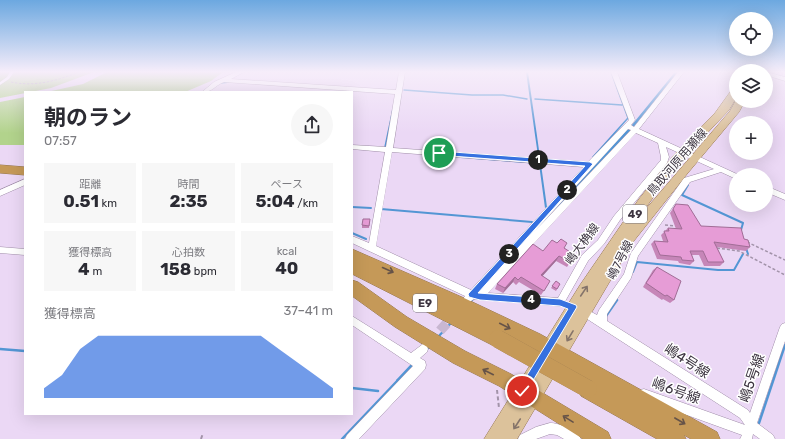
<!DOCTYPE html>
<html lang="ja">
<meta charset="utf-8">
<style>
body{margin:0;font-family:Rubik,"Noto Sans JP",sans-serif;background:#f7f7f7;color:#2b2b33;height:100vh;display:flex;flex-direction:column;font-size:15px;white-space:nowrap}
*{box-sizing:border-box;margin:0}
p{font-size:13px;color:#7c7c81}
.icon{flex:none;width:22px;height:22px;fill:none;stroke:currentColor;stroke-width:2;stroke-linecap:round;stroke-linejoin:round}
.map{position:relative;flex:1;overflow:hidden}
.drawer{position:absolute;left:24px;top:91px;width:329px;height:324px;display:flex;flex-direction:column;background:#fff;border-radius:0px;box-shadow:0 4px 16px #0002}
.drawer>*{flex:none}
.fabs{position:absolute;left:729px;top:12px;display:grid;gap:8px}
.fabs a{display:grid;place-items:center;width:44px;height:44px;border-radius:50%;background:#fff;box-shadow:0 4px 16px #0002;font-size:20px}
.pin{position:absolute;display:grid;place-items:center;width:34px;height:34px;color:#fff;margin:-17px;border:2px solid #fff;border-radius:50%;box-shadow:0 1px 4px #0007}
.km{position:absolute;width:20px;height:20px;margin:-10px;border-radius:50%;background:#222;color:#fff;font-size:11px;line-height:20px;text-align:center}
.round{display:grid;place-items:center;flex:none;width:42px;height:42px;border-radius:21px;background:#f7f7f7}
.summary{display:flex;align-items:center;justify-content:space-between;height:68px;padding:0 20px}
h1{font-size:22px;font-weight:700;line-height:30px}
.stats{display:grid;grid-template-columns:repeat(3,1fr);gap:6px;height:68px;padding:4px 20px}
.stats div{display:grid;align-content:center;border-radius:0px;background:#f7f7f7;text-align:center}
.stats b{font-size:17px;font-weight:700}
.stats small{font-size:11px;font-weight:400}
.stats p{font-size:11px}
.chart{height:112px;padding:8px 20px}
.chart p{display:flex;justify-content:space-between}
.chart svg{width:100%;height:72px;margin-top:4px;fill:#3671e0;opacity:.7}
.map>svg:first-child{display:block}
.green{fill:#b2d38c}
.water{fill:#5396d4}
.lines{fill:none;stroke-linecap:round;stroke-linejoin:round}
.stream-far2{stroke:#5396d4;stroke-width:1.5}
.stream-far1{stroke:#5396d4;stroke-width:2}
.stream{stroke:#5396d4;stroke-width:2.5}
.minor-tunnel{stroke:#c8b7d1;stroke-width:10;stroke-dasharray:10 5;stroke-linecap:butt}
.pedestrian-casing{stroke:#a08ea9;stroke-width:0.5}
.minor-casing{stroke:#a08ea9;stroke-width:1}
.primary-casing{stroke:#957650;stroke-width:1}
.motorway-casing{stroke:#957650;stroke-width:1}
.path-far2{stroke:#a293a9;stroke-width:1;stroke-dasharray:2.5 1.5;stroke-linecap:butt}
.path-far1{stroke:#a293a9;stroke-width:1.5;stroke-dasharray:3 2;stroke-linecap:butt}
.path{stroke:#a293a9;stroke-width:2;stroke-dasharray:4 2.5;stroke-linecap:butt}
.pedestrian{fill:#fff;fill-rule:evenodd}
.minor{fill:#fff;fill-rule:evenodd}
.primary{fill:#dcc29b;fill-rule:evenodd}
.motorway{fill:#c59958;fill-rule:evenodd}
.motorway-bridge-casing{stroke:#957650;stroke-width:18;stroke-linecap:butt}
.motorway-bridge{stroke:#c59958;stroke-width:18}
.wall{fill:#c686b8}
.shaded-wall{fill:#a16d96}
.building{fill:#e69cd6;stroke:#a16d96}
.oneway{stroke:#665348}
.oneway2{stroke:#85746a}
.route{fill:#3671e0;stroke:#fff}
.labels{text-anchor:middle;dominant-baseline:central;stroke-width:3;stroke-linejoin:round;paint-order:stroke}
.shield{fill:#fff;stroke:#77727a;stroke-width:1}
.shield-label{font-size:11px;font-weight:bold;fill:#3d3541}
.street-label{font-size:12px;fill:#3d3541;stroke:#fff}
.near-street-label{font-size:14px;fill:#3d3541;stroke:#fff}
</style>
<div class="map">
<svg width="785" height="439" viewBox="0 0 785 439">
<rect width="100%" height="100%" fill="#ebd8f5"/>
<path class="green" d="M0 72H94L51 88 0 98Z
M107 72H223L211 81 185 92H47L83 84Z
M25 97V145H0V102Z"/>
<path class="water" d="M526 72H528L547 207 545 208 539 164 447 157 539 163Z
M675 72H678L632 129 397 383 396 380 473 298 618 138 631 126Z"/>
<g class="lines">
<path class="stream-far2" d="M221 83 230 82
M404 90 472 95H503L527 99
M535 99 622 105
M385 147 393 109
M593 157 628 118 611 72"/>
<path class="stream-far1" d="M688 185 682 195 743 223 741 230
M352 207 371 208
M381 209 532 222
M352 233 366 239
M746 248 748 254
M633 272 637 262 718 270H734L743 254"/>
<path class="stream" d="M606 316 617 300
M0 349 25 351
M352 388 378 391
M759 423 785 345
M342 439 398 380"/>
<path class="minor-tunnel" d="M430 342 454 315"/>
<g class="pedestrian-casing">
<path id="pedestrian" d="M10 72H14L9 79 0 85V82L7 77Z"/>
</g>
<g class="minor-casing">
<path id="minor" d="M236 72H244L231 79 396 90 399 72H405L393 148 588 162 629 120 611 72H617L635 120 631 125 634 127 678 72H684L639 129 739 175H736V179L721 172 690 182 638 256 631 278 607 314V321L748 410 750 413 780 327 782 324 785 323V341L757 423 773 435 775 439H760L753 434 752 439H740L742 435 640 398 639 394 640 390 644 389 745 425 740 418 581 315 579 312 581 309 584 308 597 315 599 310 624 274 631 253 684 178 714 169 666 147 669 157 667 163 620 220 604 244 588 261 563 305 560 306 474 299 468 303 465 302 463 299 465 296 352 243V236L369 243 385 152 352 149V145L386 147 395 94 224 82C214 86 213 92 202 92L214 82ZM628 129 631 130 534 232ZM636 133 658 143 661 157V160L614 216 598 240 582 255 558 298 488 293ZM392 152 584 167 471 290 376 246Z
M766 72 785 77V81L766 75Z
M25 179V185L0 196V190Z
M766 186 785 194V200L766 192Z
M0 247 25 249V255L0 253Z
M352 316 411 353 423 344 427 346 428 349 427 352 420 358 425 361 426 365 425 369 359 439H345L347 435 413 366 352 325Z
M550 423C559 423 577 430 581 439H564L557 435 550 434 536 439H518L520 435 536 427Z"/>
</g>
<g class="primary-casing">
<path id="primary" d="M736 87V98L729 110 676 166 639 217 730 111 736 100 745 101 739 112 687 174 633 242 517 439H484L580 285 639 199 674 155 715 113 733 88Z"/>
</g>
<g class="motorway-casing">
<path id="motorway" d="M0 165 25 167V175L0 173Z
M352 249 464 298 540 334 717 432 720 439H691L684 435 686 439H657L581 396 579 389 581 382 588 380 504 334 507 339 504 345 498 347 492 345 352 274Z
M352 280 358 282 407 317 465 351 511 374 608 432 611 439H583L499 386 453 363 395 327 352 296Z"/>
</g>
<path class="path-far2" d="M11 82C35 87 56 81 79 72"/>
<path class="path-far1" d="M665 225 677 226
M747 242 785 260
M717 248 739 251 785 275"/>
<path class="path" d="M497 390 499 408
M201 439 203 433"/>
<use href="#pedestrian" class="pedestrian"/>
<use href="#minor" class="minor"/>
<use href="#primary" class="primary"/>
<use href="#motorway" class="motorway"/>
<g class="motorway-bridge-casing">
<path id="motorway-bridge" d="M498 339 588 389"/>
</g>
<use href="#motorway-bridge" class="motorway-bridge"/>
</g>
<path class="wall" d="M676 204 701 226 744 239 750 247 746 251 717 247 724 262 720 266H704L699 255H692L694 261 690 265 679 263 678 261 657 259 651 244 654 241H663L661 235 668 228 676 229 670 213Z
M370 221 369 228H362V225Z
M564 248 575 255 567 267 556 261 542 276 547 286 541 295 519 282 516 285 513 282 503 293 495 289 497 284 543 251Z
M657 267 674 300 670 303 663 299 662 300 643 287 653 270Z
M556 281 560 284 556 291 551 288Z"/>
<path class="shaded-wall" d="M559 256 556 261 539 280 541 275Z
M515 277 513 282 503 293 505 288Z"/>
<path class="building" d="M676 204 688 205 701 226 741 228 744 239 748 240 750 247 714 242 724 262H708L703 251H690L694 261 682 260 681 257 660 255 654 241 668 242 664 231H669L668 228 682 229 673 209Z
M363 219H370L369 226 362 225Z
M561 239 567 243 564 248 575 255 570 262 559 256 541 275 550 281 544 291 521 277 518 280 515 277 505 288 497 284 533 244 543 251 552 240 557 243Z
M657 267 681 281 674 300 667 295 665 296 646 283Z
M556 281 560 284 557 289 552 286Z"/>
<defs><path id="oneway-shaft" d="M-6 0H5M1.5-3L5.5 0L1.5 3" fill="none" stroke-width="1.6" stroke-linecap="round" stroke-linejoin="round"/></defs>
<g class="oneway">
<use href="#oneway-shaft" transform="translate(388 270) rotate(24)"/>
<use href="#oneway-shaft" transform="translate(505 326) rotate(27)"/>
<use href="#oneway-shaft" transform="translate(488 372) rotate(-153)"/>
<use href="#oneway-shaft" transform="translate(568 419) rotate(-148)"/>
<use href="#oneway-shaft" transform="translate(680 421) rotate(30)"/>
</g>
<g class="oneway2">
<use href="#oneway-shaft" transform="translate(584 291) rotate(-56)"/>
<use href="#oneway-shaft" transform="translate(570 336) rotate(121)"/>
<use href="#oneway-shaft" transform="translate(517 424) rotate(123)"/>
</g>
<linearGradient id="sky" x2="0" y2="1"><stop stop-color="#6ca8e0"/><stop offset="0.54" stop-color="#f6edfa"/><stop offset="1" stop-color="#f6edfa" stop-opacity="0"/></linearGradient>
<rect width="785" height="133" fill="url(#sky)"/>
<path class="route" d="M439 151 590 162 593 164 478 293 560 299 576 305 577 307 525 394 522 395 519 394 518 391 519 388 568 309 560 306 480 300 469 297 468 294 585 166 437 155V153Z"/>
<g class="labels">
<g class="shield">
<rect x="623" y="205" width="24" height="18" rx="3"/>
<rect x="413" y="294" width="24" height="18" rx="3"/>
</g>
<g class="shield-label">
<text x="635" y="214">49</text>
<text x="425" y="303">E9</text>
</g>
<g class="street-label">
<text transform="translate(677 162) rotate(-49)">鳥取河原用瀬線</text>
<text transform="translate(582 244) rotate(-53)">嶋大桷線</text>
<text transform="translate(620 260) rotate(-63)">嶋7号線</text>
</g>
<g class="near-street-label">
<text transform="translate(687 361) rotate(33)">嶋4号線</text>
<text transform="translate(752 378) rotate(-71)">嶋5号線</text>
<text transform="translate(676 391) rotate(20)">嶋6号線</text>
</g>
</g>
</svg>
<div class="fabs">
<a><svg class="icon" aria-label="locate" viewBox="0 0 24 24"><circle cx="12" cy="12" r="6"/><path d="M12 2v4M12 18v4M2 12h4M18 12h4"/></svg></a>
<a><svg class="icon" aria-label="layers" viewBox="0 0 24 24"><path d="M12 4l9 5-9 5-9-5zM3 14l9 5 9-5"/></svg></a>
<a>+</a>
<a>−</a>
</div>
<div class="pin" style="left:439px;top:153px;background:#1e9e55"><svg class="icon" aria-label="arrive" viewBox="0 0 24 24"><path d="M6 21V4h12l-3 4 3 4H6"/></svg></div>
<div class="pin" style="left:522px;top:391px;background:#d93025"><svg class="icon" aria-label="check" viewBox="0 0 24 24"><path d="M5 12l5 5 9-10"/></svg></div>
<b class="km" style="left:538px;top:160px">1</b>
<b class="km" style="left:567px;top:190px">2</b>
<b class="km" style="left:509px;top:254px">3</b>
<b class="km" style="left:531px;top:300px">4</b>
<section class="drawer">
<div class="summary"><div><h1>朝のラン</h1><p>07:57</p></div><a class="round"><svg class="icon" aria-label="share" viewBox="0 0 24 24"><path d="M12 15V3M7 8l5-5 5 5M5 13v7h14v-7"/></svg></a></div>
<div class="stats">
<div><p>距離</p><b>0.51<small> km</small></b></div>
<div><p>時間</p><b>2:35</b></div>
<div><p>ペース</p><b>5:04<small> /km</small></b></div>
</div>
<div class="stats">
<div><p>獲得標高</p><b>4<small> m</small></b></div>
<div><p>心拍数</p><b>158<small> bpm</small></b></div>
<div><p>kcal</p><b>40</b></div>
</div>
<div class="chart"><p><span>獲得標高</span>37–41 m</p>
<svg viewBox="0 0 160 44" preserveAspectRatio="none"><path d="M0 44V38L10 30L20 14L30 6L40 6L50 6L60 6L70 6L80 6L90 6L100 6L110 6L120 6L130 14L140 22L150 30L160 38V44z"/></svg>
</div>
</section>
</div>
